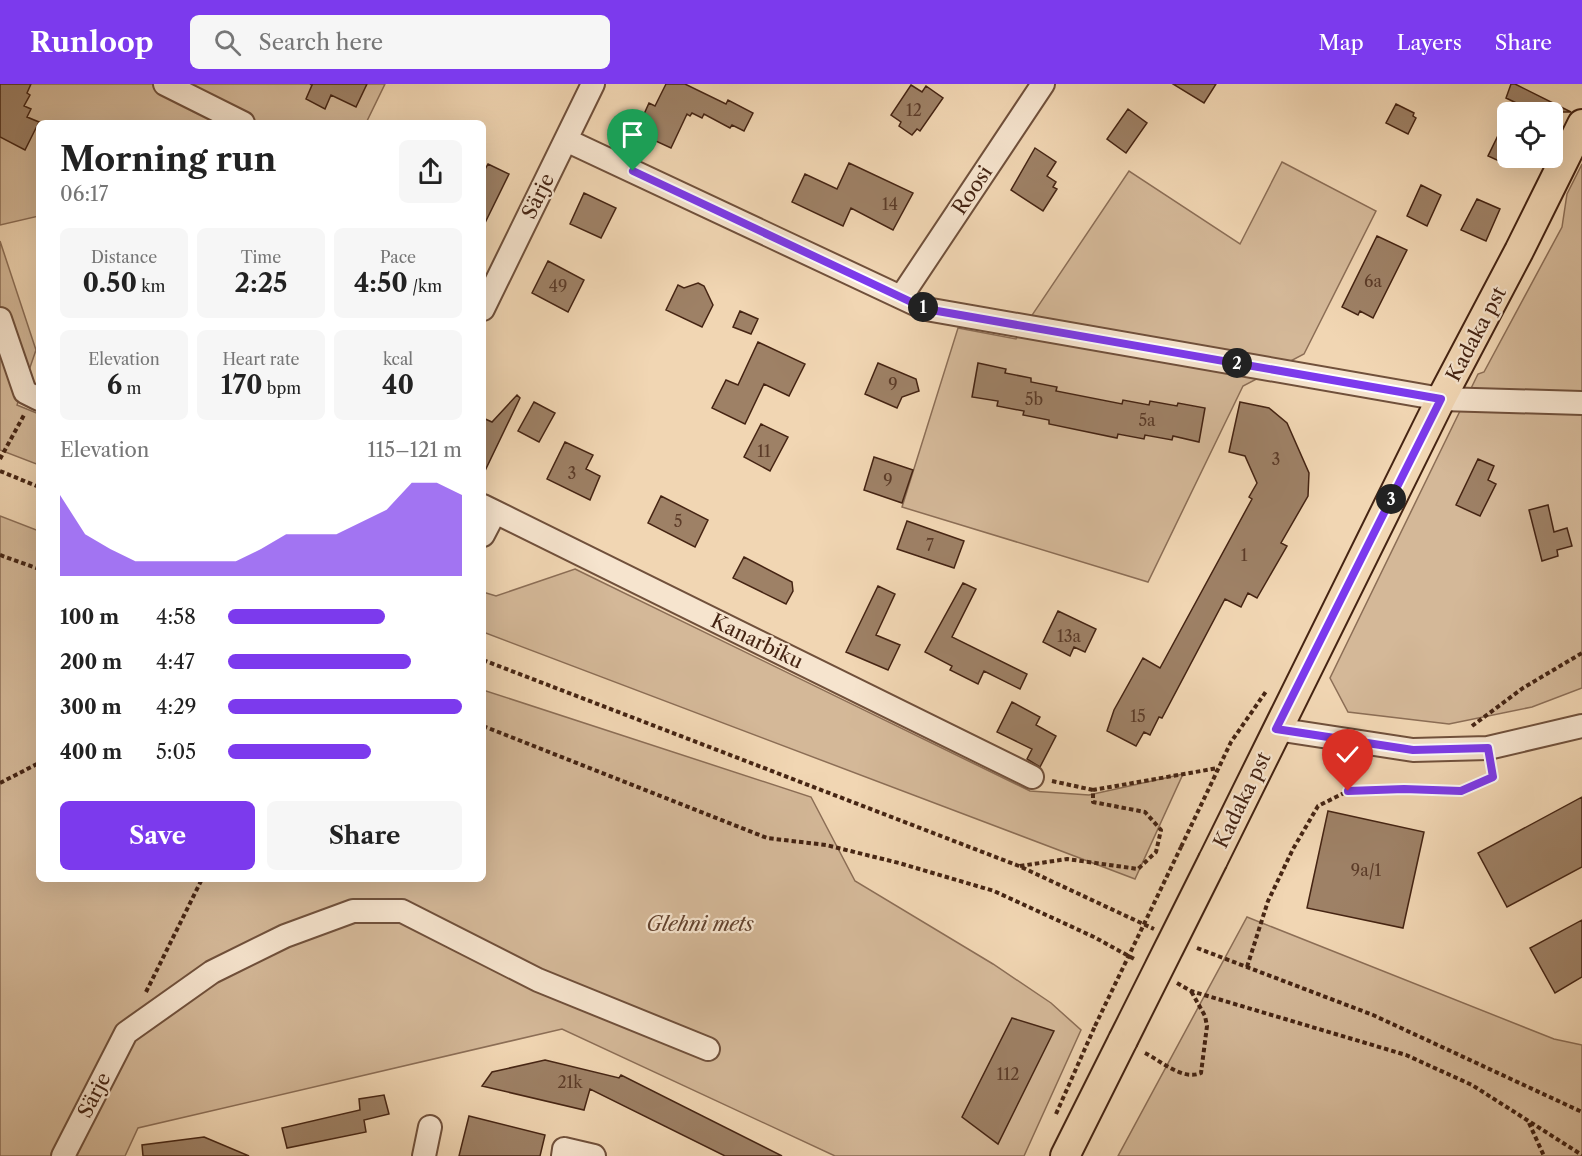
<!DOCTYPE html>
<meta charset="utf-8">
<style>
body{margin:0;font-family:"Libre Caslon Text",serif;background:#f6f6f6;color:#222;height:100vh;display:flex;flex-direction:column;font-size:22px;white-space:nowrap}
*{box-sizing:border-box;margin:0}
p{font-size:20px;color:#767676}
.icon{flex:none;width:33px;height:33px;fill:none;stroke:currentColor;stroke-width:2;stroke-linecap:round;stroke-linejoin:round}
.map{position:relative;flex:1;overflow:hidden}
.sheet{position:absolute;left:36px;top:36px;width:450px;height:762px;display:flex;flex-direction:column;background:#fff;border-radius:9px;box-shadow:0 6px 24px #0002}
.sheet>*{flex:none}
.buttons{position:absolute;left:1497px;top:18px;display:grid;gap:12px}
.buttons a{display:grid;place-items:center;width:66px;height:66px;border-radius:9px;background:#fff;box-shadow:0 6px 24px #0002;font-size:30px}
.pin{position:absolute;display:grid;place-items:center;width:51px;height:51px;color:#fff;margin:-62px -26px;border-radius:50% 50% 50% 0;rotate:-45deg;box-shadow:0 0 6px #0007}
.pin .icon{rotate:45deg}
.km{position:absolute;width:30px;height:30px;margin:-15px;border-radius:50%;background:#222;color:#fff;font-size:16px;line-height:30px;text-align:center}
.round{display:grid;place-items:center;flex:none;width:63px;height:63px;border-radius:9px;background:#f6f6f6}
.summary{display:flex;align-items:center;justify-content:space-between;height:102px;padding:0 24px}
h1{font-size:33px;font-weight:700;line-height:45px}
.figures{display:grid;grid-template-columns:repeat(3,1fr);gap:9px;height:102px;padding:6px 24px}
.figures div{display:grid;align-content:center;border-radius:9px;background:#f6f6f6;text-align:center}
.figures b{font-size:26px;font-weight:700}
.figures small{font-size:16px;font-weight:400}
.figures p{font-size:16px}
.chart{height:168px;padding:12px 24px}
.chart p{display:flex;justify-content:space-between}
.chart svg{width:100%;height:108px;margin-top:6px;fill:#7c3aed;opacity:.7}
.cta{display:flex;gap:12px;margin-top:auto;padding:12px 24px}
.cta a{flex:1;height:69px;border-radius:9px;background:#7c3aed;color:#fff;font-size:24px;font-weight:700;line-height:69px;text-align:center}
.cta a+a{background:#f6f6f6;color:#222}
ul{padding:0 24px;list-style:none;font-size:20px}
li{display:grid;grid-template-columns:96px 72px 1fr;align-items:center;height:45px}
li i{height:15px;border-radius:8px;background:#7c3aed}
header{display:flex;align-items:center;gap:36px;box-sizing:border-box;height:84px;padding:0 30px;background:#7c3aed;color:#fff}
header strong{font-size:28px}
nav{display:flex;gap:33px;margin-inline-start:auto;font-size:21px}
.search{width:420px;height:54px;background:#f6f6f6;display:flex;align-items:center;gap:15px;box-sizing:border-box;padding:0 21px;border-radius:9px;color:#767676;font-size:22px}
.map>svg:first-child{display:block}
.green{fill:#d4b898;stroke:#8c6e56;stroke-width:1.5}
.building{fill:#9e8166;stroke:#452413;stroke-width:1.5}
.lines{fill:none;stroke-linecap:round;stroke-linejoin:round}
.minor-casing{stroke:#70503b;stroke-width:26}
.major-casing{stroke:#452413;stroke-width:32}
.path{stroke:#452413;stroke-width:4;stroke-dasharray:4.5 3;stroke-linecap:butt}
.minor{stroke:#f6e4ce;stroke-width:22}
.major{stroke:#f1d6b3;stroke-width:28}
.major-bridge-casing{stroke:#452413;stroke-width:32;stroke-linecap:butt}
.path-bridge{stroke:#452413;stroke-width:4;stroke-dasharray:4.5 3;stroke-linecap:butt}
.major-bridge{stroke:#f1d6b3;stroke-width:28}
.route-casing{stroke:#fff;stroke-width:12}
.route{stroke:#7c3aed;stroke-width:8}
.labels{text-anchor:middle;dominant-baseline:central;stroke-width:4.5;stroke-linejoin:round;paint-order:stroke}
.number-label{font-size:16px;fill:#5b3b28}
.street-label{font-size:20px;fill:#452413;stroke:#f6e4ce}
.park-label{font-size:20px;font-style:italic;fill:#62422e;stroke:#f6e4ce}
</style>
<header>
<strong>Runloop</strong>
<div class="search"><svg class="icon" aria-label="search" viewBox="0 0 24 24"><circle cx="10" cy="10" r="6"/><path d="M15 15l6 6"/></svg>Search here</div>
<nav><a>Map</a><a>Layers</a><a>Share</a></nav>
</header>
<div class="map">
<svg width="1582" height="1072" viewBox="0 0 1582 1072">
<rect width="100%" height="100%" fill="#f1d6b3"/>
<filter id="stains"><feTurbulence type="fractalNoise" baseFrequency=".00333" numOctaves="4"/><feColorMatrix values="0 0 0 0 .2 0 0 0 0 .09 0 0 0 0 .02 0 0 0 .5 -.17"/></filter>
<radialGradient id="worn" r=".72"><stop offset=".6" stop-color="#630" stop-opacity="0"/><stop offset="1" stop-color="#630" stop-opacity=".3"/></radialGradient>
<path class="green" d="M0 0H385L366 39H39V132L0 141Z
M1282 78 1376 127 1304 270 1243 302 1148 498 902 423 958 244 1016 255 1129 87 1240 160Z
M1582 80V604L1532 623 1449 640 1348 628 1330 594 1478 290 1484 288 1562 143 1567 110Z
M0 157 36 266 17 321 39 330V381L0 366Z
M0 432 39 447V795H483V606L811 713 855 797 993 880 1051 919 1081 946 1024 1072H835L562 945 138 1044 125 1072H0Z
M575 485 1030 707 1089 711 1183 690 1135 795 483 548V508L496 512Z
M1247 833 1554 955 1582 961V1072H1118Z"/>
<path class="building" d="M0 0H31L27 9 30 11 24 22 31 25 27 33 39 38 25 66 0 53Z
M310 0H367L356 23 331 11 325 25 306 15 312 1Z
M666 0H685L726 20 728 16 753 29 744 47 732 41 730 44 704 30 702 34 692 29 690 32 687 30 671 64 636 48 649 19 655 22Z
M1173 0H1216L1204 19Z
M1511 0H1515L1571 28H1535L1506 14Z
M911 1 922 8 926 2 943 14 920 47 917 45 912 51 899 42 901 38 891 31Z
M1396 20 1414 29 1413 32 1416 34 1408 50 1386 39Z
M1128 25 1147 39 1126 69 1107 55Z
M1508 31V81L1488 72Z
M1035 64 1056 78 1047 92 1056 98 1053 103 1057 105 1043 127 1011 106Z
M849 79 913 109 893 146 851 124 843 142 792 118 805 90 837 105Z
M488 80 509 90 483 143V89Z
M1421 101 1441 111 1427 142 1407 132Z
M584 109 616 124 601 154 570 140Z
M1477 115 1500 125 1486 157 1461 146Z
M1377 152 1407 166 1373 234 1360 227 1358 231 1342 223Z
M548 177 584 196 568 228 532 209Z
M698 199 704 202 713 221 702 243 666 226 678 201 684 204Z
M740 227 758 235 751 250 733 243Z
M758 258 805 280 789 312 764 300 745 340 712 324 726 296 738 301Z
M878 279 916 295 919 307 902 313 897 324 865 310Z
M978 279 1006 285 1005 289 1031 294V298L1057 303 1056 307 1122 320 1123 316 1149 321 1150 317 1177 322 1178 319 1205 324 1199 358 1173 352 1172 356 1145 351 1144 355 1118 350 1117 354 1049 340V336L1023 331 1024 327 997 322 998 317 972 313Z
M517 311 520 314 483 391V334L492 338Z
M534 318 555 329 539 358 518 347Z
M1240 318 1269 324 1287 339 1309 389 1308 412 1281 459 1287 462 1257 514 1248 509 1241 523 1225 515 1162 634 1159 633 1150 651 1144 648 1136 662 1107 647 1114 626 1143 574 1160 584 1252 415 1249 413 1257 399 1245 372 1229 368Z
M761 340 788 353 770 387 744 373Z
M565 358 593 371 586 385 600 392 590 416 547 395Z
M874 373 913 386 902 419 864 406Z
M1478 375 1494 382 1488 396 1496 400 1480 432 1456 421Z
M661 412 708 436 695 463 648 439Z
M1548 421 1554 448 1567 444 1572 462 1557 466 1558 472 1542 477 1529 426Z
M907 437 964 457 954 484 897 465Z
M744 473 792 498 793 507 786 520 733 494Z
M963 499 976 505 952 553 1027 590 1020 605 984 587 978 600 950 586 952 582 925 568Z
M878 502 895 510 876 551 900 561 888 586 846 568Z
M1058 527 1096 545 1085 568 1074 563 1070 572 1043 558Z
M1012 618 1040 633 1036 641 1056 652 1040 683 1027 675 1032 665 997 648Z
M1582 713V783L1507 823 1478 769Z
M1328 727 1424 748 1403 844 1307 824Z
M1582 836V893L1555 909 1530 864Z
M1012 934 1054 947 998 1060 962 1033Z
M545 976 619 994 621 991 782 1072H725L590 1005 584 1026 482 1002 492 988Z
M384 1011 389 1030 364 1036 366 1048 287 1064 282 1044 360 1026 359 1015Z
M469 1032 545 1051 540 1072H459Z
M204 1053 249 1072H143L142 1061Z"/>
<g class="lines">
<g class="minor-casing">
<path id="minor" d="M165 0 243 39
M566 56 926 225 1441 315 1582 319
M901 213 1043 0
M483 225 593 0
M0 235 25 308 39 315
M483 422 1032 693
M483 451 495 428
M1276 645 1413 666 1488 664 1582 642
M63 1072 126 949 212 888 285 852 353 827H402L538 896 708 965
M424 1072 430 1043
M563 1072 564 1065 594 1072"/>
</g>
<g class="major-casing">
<path id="major" d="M1213 776 1441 315 1519 167 1582 40
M1065 1072 1123 956"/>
</g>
<path class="path" d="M0 375 24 331
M0 387 39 403
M0 471 39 485
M483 576 1019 782 1154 845
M483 642 767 754 826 761 899 779 994 807 1094 853 1136 876
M1472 642 1523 604 1582 569
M1052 697 1093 706
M0 699 39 679
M1181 763 1231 658 1267 606
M1020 782 1067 775 1138 785 1156 768 1161 746 1145 728 1093 718V706L1218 684
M1197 864 1373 931 1582 1028
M1247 883 1268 817 1293 765 1318 722 1348 707 1404 705 1461 707 1493 693 1491 685
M1177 899 1191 907 1406 971 1472 1001 1582 1071
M146 908 202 795
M1145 969C1161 977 1183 997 1201 989L1207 942 1205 932 1191 907
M1056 1030 1095 942
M1529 1039 1544 1072"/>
<use href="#minor" class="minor"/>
<use href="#major" class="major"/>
<g class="major-bridge-casing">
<path id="major-bridge" d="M1123 956 1213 776"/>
</g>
<path class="path-bridge" d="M1095 942 1181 763"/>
<use href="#major-bridge" class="major-bridge"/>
</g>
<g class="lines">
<g class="route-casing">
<path id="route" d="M633 87 926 225 1441 315 1276 645 1413 666 1488 664 1493 693 1461 707 1404 705 1348 707"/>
</g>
<use href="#route" class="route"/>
</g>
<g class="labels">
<g class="number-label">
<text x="914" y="26">12</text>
<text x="890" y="120">14</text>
<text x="1373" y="197">6a</text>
<text x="558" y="202">49</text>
<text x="893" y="300">9</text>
<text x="1034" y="315">5b</text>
<text x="1147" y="336">5a</text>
<text x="764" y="367">11</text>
<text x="1276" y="375">3</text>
<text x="572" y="389">3</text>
<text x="888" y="396">9</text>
<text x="678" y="437">5</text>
<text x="930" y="461">7</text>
<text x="1244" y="471">1</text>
<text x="1069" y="552">13a</text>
<text x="1138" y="632">15</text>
<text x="1366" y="786">9a/1</text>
<text x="1008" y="990">112</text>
<text x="570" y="998">21k</text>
</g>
<g class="street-label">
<text transform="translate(972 106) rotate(-56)">Roosi</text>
<text transform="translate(538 112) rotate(-64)">Särje</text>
<text transform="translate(1476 250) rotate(-62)">Kadaka pst</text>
<text transform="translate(757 557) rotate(26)">Kanarbiku</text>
<text transform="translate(1242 716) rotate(-64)">Kadaka pst</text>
<text transform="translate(94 1011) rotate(-63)">Särje</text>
</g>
<g class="park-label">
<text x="700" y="840">Glehni mets</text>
</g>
</g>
<rect width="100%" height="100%" filter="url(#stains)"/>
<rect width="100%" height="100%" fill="url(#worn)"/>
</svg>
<div class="buttons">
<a><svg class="icon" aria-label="locate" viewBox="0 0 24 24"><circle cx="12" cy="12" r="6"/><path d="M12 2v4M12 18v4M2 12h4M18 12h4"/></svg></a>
</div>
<div class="pin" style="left:633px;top:87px;background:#1e9e55"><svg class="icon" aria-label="arrive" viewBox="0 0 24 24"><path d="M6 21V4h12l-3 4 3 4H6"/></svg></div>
<div class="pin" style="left:1348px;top:707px;background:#d93025"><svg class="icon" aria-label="check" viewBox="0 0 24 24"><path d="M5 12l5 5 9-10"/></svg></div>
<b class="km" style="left:923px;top:223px">1</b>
<b class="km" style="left:1237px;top:279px">2</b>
<b class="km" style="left:1391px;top:415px">3</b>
<section class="sheet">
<div class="summary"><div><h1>Morning run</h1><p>06:17</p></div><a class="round"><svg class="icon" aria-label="share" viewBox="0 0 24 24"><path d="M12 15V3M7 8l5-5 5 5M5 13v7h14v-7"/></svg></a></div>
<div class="figures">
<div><p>Distance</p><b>0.50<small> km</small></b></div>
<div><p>Time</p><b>2:25</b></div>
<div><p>Pace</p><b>4:50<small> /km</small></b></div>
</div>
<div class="figures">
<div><p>Elevation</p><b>6<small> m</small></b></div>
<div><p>Heart rate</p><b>170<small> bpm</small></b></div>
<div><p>kcal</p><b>40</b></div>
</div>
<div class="chart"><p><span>Elevation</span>115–121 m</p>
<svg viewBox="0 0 160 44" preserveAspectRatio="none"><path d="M0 44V11L10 27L20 33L30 38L40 38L50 38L60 38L70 38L80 33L90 27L100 27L110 27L120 22L130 17L140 6L150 6L160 11V44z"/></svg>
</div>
<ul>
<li><b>100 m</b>4:58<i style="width:67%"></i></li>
<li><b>200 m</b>4:47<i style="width:78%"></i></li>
<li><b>300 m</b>4:29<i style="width:100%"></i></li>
<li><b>400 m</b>5:05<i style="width:61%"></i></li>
</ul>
<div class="cta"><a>Save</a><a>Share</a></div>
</section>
</div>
